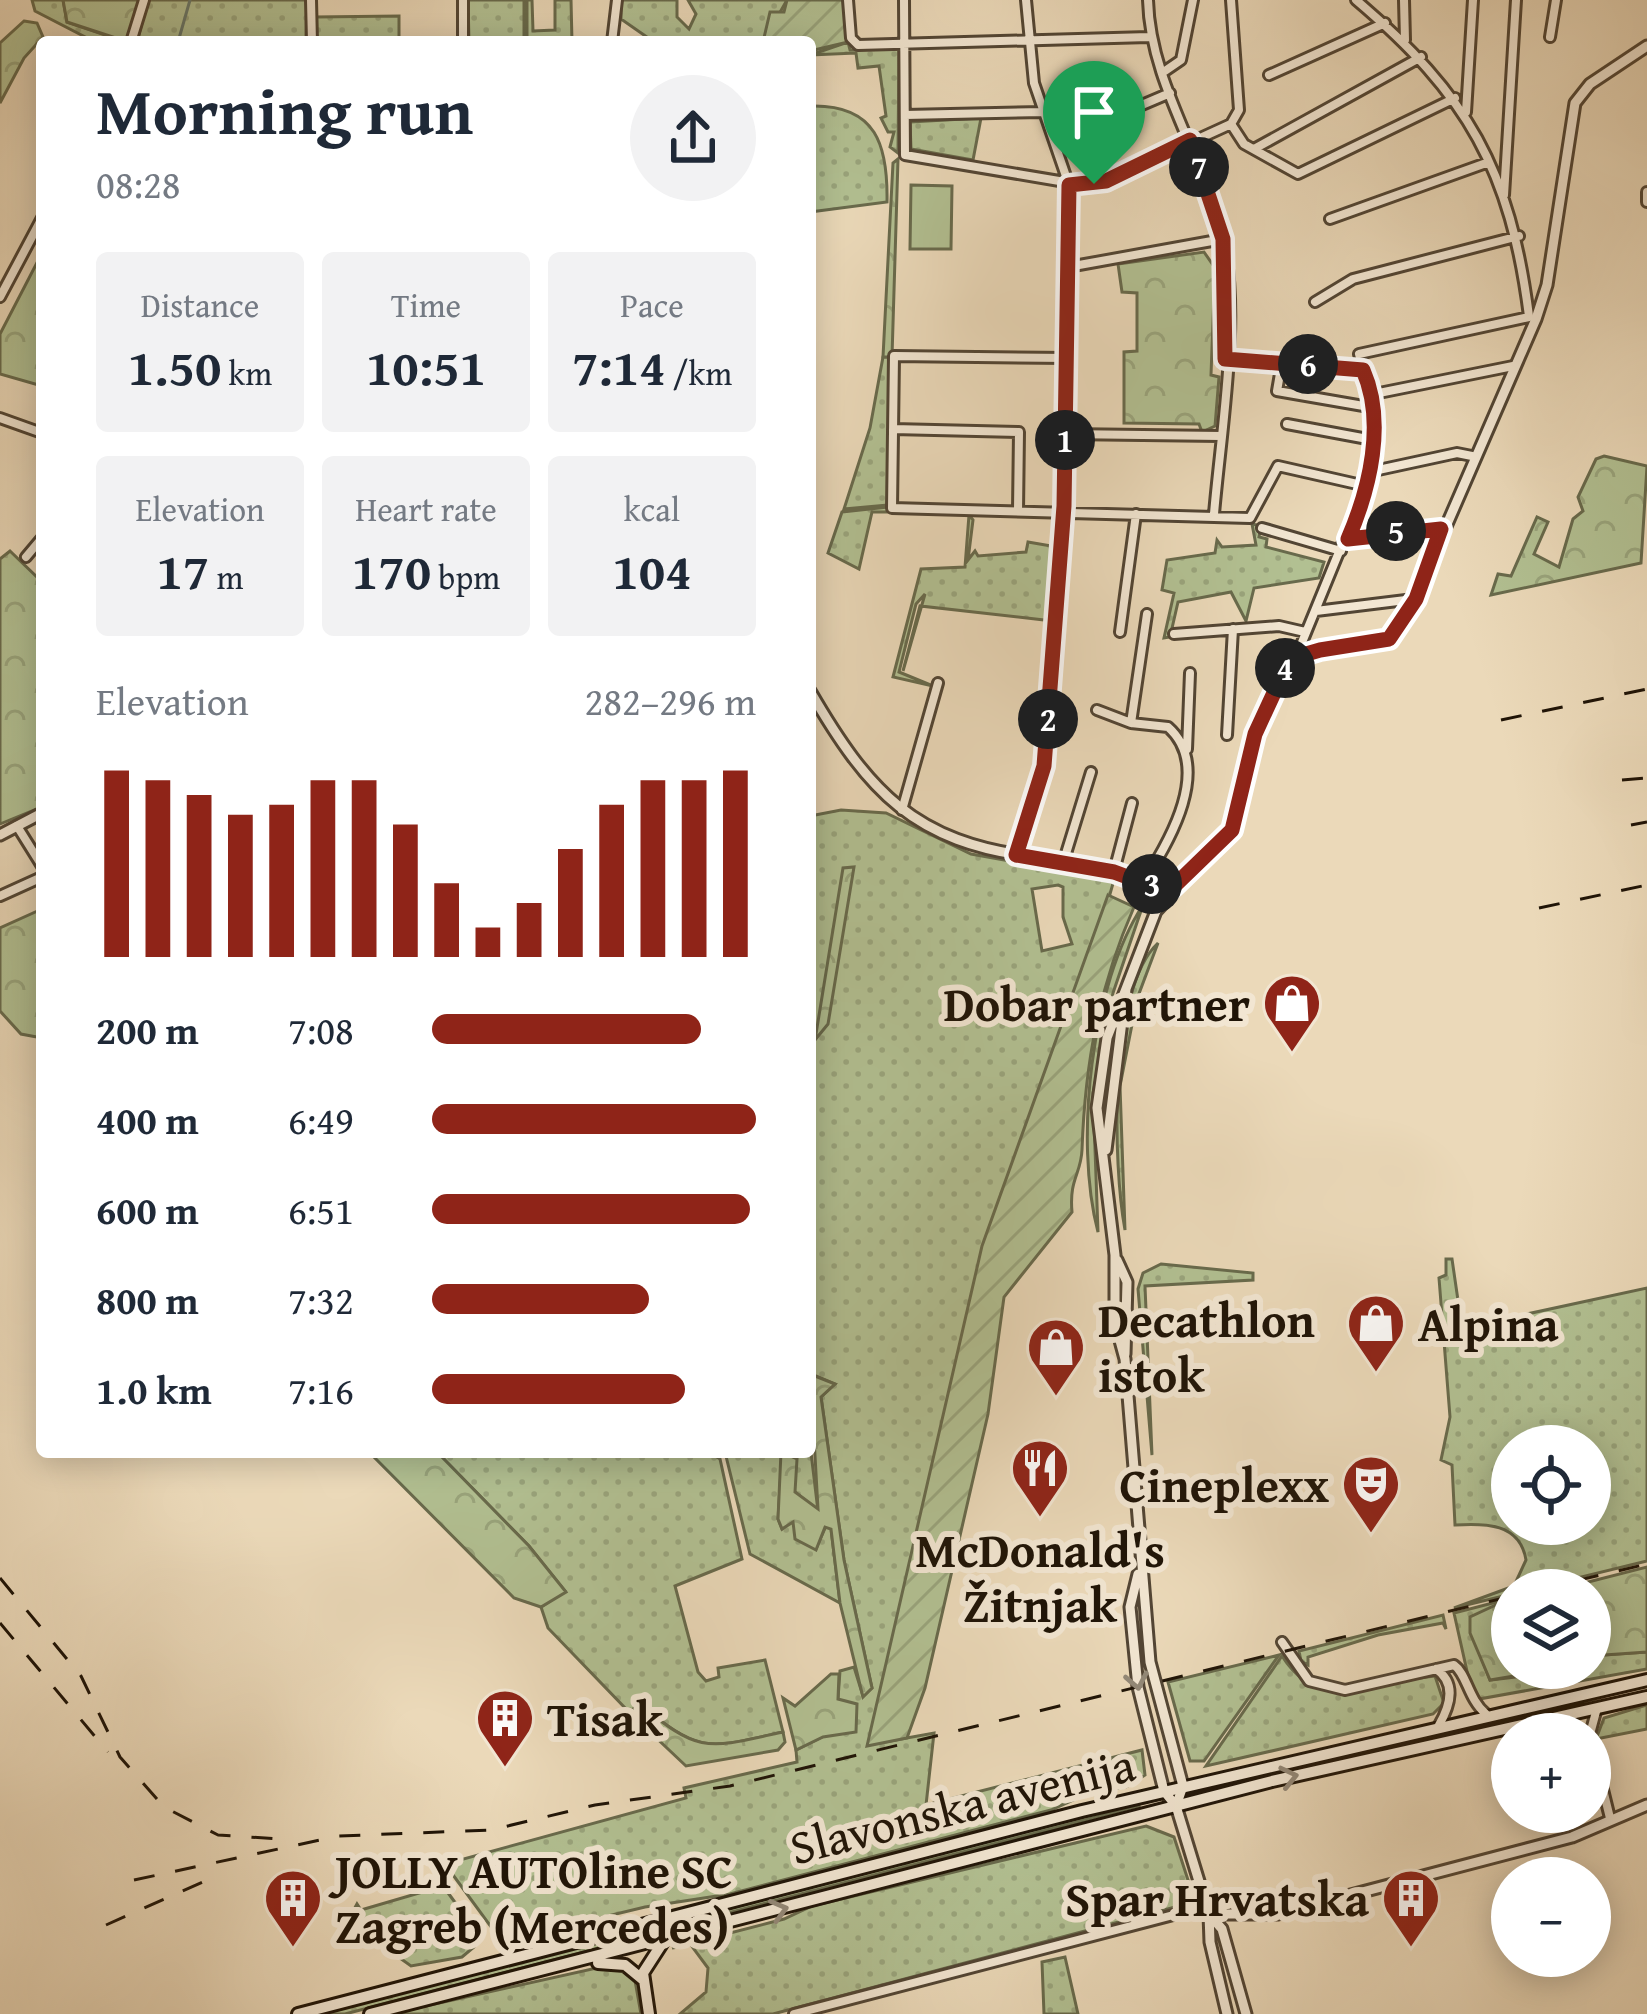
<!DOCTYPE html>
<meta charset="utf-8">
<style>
body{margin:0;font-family:"Gentium Book Plus",serif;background:#f2f2f3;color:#1f2937;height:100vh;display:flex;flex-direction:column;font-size:45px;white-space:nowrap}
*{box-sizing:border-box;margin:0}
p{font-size:39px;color:#747a83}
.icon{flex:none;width:66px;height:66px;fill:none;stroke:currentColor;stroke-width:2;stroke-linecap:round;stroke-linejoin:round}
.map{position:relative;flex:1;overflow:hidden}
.side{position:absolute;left:36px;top:36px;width:780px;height:1422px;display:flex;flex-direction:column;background:#fff;border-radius:12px;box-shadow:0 6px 30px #0003}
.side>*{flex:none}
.tools{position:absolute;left:1491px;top:1425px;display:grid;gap:24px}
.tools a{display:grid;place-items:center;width:120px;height:120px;border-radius:50%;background:#fff;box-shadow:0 6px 30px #0003;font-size:60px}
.pin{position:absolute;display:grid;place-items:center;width:102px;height:102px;color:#fff;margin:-123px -51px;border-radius:50% 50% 50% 0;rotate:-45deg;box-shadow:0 0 12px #0007}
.pin .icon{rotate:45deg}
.km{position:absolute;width:60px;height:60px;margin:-30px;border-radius:50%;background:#222;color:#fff;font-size:33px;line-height:60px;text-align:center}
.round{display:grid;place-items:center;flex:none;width:126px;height:126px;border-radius:63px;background:#f2f2f3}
.summary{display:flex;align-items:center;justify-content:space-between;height:204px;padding:0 60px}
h1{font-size:66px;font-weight:700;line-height:90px}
.metrics{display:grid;grid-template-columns:repeat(3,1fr);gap:18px;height:204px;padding:12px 60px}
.metrics div{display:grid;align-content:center;border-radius:12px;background:#f2f2f3;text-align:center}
.metrics b{font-size:51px;font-weight:700}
.metrics small{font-size:33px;font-weight:400}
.metrics p{font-size:33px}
.chart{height:336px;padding:24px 60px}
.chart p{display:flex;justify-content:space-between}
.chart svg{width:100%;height:216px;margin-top:12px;stroke:#8f2418;stroke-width:6}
ul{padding:0 60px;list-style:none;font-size:39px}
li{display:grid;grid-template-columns:192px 144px 1fr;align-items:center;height:90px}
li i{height:30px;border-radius:15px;background:#8f2418}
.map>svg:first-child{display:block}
.grass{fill:url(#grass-dots);stroke:#686a4c;stroke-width:3;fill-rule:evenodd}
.forest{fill:url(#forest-crowns);stroke:#686a4c;stroke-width:3}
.garden{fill:url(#garden-furrows);stroke:#686a4c;stroke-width:3}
.pitch{fill:#b2c092;stroke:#686a4c;stroke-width:3}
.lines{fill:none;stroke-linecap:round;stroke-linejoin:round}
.stream{stroke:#68786b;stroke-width:3}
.minor-casing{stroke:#524534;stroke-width:14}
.tertiary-casing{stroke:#524534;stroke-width:15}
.secondary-casing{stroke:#1f1407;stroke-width:16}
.minor{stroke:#f2e6d2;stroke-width:8}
.tertiary{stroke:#f2e6d2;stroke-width:9}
.secondary{stroke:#f2e6d2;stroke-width:10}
.rail{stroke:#1f1407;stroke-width:3;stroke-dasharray:21 21;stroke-linecap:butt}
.oneway{stroke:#938877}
.route-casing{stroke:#fff;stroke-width:24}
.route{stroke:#8f2418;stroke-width:15}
.labels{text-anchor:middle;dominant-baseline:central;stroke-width:12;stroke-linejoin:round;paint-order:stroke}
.poi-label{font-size:48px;font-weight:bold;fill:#1f1407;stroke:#f2e6d2;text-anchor:start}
.street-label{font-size:48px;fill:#1f1407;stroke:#f2e6d2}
</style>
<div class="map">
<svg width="1647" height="2014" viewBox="0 0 1647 2014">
<defs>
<pattern id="grass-dots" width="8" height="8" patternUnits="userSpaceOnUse" patternTransform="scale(3)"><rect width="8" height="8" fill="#b2c092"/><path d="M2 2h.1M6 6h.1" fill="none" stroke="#99a47c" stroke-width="1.8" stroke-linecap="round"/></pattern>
<pattern id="forest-crowns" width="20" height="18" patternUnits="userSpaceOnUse" patternTransform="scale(3)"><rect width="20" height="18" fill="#b2c092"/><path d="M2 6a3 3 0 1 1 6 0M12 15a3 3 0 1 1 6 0" fill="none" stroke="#99a47c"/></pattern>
<pattern id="garden-furrows" width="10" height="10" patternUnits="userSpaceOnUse" patternTransform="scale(3)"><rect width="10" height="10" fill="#b2c092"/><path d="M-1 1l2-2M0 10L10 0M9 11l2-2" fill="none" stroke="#99a47c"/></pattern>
</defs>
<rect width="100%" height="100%" fill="#ebd9b9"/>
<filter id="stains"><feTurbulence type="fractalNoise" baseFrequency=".00167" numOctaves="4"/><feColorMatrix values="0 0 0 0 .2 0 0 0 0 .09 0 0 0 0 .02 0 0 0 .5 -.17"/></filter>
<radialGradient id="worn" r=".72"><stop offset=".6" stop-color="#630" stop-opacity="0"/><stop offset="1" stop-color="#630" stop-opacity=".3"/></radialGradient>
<path class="grass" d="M32 0H63L67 22 126 42H95L35 11Z
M148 0H307L306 42H137Z
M468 0H524V42H469Z
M527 0H532L533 31 555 30V0H571L572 42H527Z
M621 0H677V17L689 29 696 14 688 0H787L763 42H654L621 19Z
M399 16V42H316L315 17Z
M848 42 850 50 899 48 898 153 890 147 894 132H888L881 118 886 116 879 66 858 68 856 53 810 55Z
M810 106C877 104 888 146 887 202L810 212Z
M981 118 973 160 911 149 910 122Z
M883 357H892L888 505 844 509 870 428Z
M888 507 891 512H872L859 569 828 553 842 512Z
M969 515 973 520 968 560 975 551 978 556 1026 552 1028 542 1057 547 1053 621 920 606 903 671 925 594 916 604 899 672 933 686 893 677 921 569 965 567Z
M1252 524 1261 526 1259 537 1267 539 1266 547 1324 562 1319 578 1254 588 1246 621 1231 592 1178 602 1170 637 1164 638 1174 593 1162 590 1167 560 1215 553 1217 540 1222 547 1256 545Z
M841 810 886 813 971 854 1114 880 868 1745 934 1733 926 1805 1142 1750 1145 1775 1126 1787 1089 1793 1051 1810 730 1894 645 1907 508 1940 494 1931 445 1864 686 1798 684 1788 797 1762 796 1750 822 1737 838 1699 840 1671 854 1667 863 1696 872 1688 844 1560 821 1397 835 1384 811 1374 810 1367V816ZM1058 885 1063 887V917L1072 944 1042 951 1032 889Z
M1143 905 1113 993 1093 1093 1098 1232C1074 1141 1091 984 1143 905Z
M1158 943 1137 999 1120 1086 1125 1230C1113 1166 1108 990 1158 943Z
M1446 1259H1452L1462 1328 1647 1288V1561L1454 1608 1514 1586 1526 1560C1520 1523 1485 1523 1455 1525L1452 1465 1441 1460 1450 1417 1439 1278 1446 1275ZM1512 1446H1590V1524H1512Z
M1161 1264 1253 1273V1280L1145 1286 1152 1455 1138 1289 1143 1273Z
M810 1444 818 1511 795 1492 782 1453 778 1519 782 1529 792 1521 816 1549 826 1526 831 1529 840 1603 750 1554 725 1452H810Z
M437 1452H709L720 1459 742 1559 675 1586 698 1672 706 1681 719 1677 718 1668 765 1660 783 1732C707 1749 700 1755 639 1703L630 1713 548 1628 541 1607 565 1591 529 1546Z
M1512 1598V1614L1474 1639 1490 1680 1590 1668V1656L1647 1652V1669L1479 1699 1471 1689 1454 1613Z
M1443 1615 1446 1629 1443 1623 1378 1635 1308 1657V1665L1301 1661 1299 1651Z
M1279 1655 1204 1761H1190L1168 1682Z
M1282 1656C1321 1718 1376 1681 1435 1676L1444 1703 1433 1714 1206 1766Z
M1647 1705V1729L1596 1739 1604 1718Z
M1138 1802 1139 1806 651 1933 650 1929Z
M1146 1826 1174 1837 1190 1886 1187 1902 1179 1906 773 2014H680L706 1992 708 1968 691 1945 672 1948 784 1919 812 1906Z
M443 1886 476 1931 474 1947 462 1957 411 1966 390 1951 393 1944 361 1915 356 1919 352 1913 357 1904 361 1910Z
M597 1942 600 1948 345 2014H320Z
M1065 1957 1078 2014H1044L1042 1962Z
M610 1965 634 1975 641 2014H390Z"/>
<path class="forest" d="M63 0H140L128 42 67 22Z
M24 21 37 23 43 37 24 58 0 103V43Z
M898 159 892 357H883L893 163Z
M1204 252 1215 268 1211 375 1219 377 1215 426 1202 432 1199 424 1124 423V352L1137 351V293L1122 292 1118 264Z
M42 253V386L0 374V334Z
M1604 456 1647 466 1641 563 1491 595 1498 574 1511 576 1537 517 1548 522 1534 554 1559 567 1573 519 1583 511 1578 497 1596 459Z
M10 551 42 582V807L0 824V559Z
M854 867 828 1024 815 1040 843 868Z
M42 909V1038L21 1034 0 1011V928Z
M810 1367 812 1375 835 1384 821 1397 844 1560 872 1688 863 1697 840 1603 831 1529 825 1527 816 1550 795 1539 793 1522 782 1529 778 1519 781 1452 797 1459 795 1492 818 1509Z
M369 1452H437L529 1546 566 1592 541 1607 514 1598Z
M1647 1567V1652L1590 1656V1590H1557Z
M1500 1603 1505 1604 1506 1616 1512 1614V1668H1561L1490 1680 1470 1633V1617Z
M831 1674H839L838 1699 857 1704 856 1732 823 1737 796 1750 783 1698 795 1706Z
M638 1703C700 1754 706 1749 783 1732L785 1742 778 1750 686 1766 630 1713Z"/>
<path class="garden" d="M787 0H845L848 42 810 51V42H763L770 12H784Z
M1108 895 1134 907C1099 987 1085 1063 1082 1150 1081 1174 1069 1179 1072 1212L1004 1297 988 1414 925 1688 907 1738 867 1746 982 1246Z"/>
<path class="pitch" d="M911 185 952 186 951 249H910Z"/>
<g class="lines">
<path class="stream" d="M178 42 190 0"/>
<g class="minor-casing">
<path id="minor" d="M311 0 312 42
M463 0V42
M848 0 851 38 858 45 1149 37
M904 0 905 155 1083 185 1106 181 1231 124
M1148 0C1150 83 1204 156 1223 237 1241 318 1221 431 1214 514
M1231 0 1239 110 1231 124 1244 144 1298 174 1455 98
M1356 0C1468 95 1510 169 1529 316
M1404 0 1405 40
M1550 37 1556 0
M131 42 144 0
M612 42 617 0
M1162 73 1181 60 1193 0
M1269 75 1385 23
M1466 112 1473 0
M905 115 1043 112
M1055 142 1170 93
M1254 149 1421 57
M1504 195 1516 0
M1647 202V192
M1330 219 1489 162
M1068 267 1223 239
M0 297 42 218
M1315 302 1353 279 1519 236
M1068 358 894 356 892 508 1250 518 1278 466 1366 486
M1225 359 1363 370
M1282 362 1277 391 1375 408
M1374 394 1513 366
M0 418 42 433
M1287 424 1373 440
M893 429 1019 432 1018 511
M1065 434 1221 436
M1369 472 1457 453 1472 456
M1262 528 1341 551
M1349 538 1441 529
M26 557 42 538
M1316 611 1414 599
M1120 632 1136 514
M1174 634 1279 626 1305 632
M1296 657 1366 486 1375 413 1359 354 1529 317
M1097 710 1131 723
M1227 735 1233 629
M1187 749 1190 673
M902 810 938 683
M17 826 42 866
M1016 855 1044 766 1064 512 1068 358 1069 185 1034 83 1026 0
M1064 860 1091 772
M1114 871 1132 803
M1144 881C1170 841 1213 767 1168 727L1131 723 1147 614
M0 896 42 877
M1282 1642 1309 1681 1345 1690 1454 1665C1467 1674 1468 1699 1486 1714
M1436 1669C1457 1683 1450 1706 1439 1725
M1552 1721 1578 1734
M1590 1734 1597 1708
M1590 1737 1610 1818
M794 2014 1181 1913 1209 1914"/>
</g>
<g class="tertiary-casing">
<path id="tertiary" d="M810 691C868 791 914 843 1035 857 1076 861 1133 869 1168 892
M0 835 42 813
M1106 1150 1126 989
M1117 1260 1127 1282 1125 1354
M1138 1574 1130 1607 1138 1687 1164 1791 1176 1806 1209 1914 1210 1942 1227 2014
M1176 1806 1183 1786 1150 1662 1125 1359 1115 1322V1255L1097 1108 1107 1038 1156 911 1232 830 1255 734 1285 669 1296 657 1320 650 1389 639 1408 614 1536 319 1547 285 1575 103 1590 84 1647 46
M1209 1914H1278L1572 1837 1647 1805
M1209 1914 1222 1929 1246 2014"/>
</g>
<g class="secondary-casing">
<path id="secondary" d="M598 1963 625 1965 642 1979
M298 2014 1082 1811 1647 1680
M370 2014 1272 1781 1647 1697
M649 2014 643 1973 663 1942"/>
</g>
<use href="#minor" class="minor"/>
<use href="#tertiary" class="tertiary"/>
<use href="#secondary" class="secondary"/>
<path class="rail" d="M1501 720 1647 689
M1622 780 1647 778
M1631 825 1647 822
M1539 908 1647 885
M0 1578 81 1676 120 1757 164 1807 218 1835 279 1839
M1537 1590 1647 1564
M0 1623 108 1752
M134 1880 339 1836 491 1830 595 1805 730 1786 1512 1596
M106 1925 212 1878"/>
</g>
<defs><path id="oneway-chevron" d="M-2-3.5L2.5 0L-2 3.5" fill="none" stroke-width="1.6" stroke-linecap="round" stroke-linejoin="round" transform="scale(3)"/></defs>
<g class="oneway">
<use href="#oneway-chevron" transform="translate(1137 1681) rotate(79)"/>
<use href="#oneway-chevron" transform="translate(1289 1777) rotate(-13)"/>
<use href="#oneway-chevron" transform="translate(779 1910) rotate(-15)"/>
</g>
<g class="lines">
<g class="route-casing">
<path id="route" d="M1190 140 1223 239 1225 359 1363 370C1386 422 1370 488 1348 539L1441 529 1416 599 1389 639 1320 650 1296 657 1285 669 1255 734 1232 830 1168 892 1114 872 1016 855 1044 766 1064 506 1069 185 1106 181Z"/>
</g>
<use href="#route" class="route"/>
</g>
<defs>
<g id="shop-pin" transform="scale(3)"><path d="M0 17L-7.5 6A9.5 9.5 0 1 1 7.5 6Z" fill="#8f2418" stroke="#f2e6d2"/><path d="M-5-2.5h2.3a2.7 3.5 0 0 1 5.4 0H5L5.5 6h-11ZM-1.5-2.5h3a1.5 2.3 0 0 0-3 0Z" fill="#fff"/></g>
<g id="restaurant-pin" transform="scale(3)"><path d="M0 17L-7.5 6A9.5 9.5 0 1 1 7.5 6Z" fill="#8f2418" stroke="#f2e6d2"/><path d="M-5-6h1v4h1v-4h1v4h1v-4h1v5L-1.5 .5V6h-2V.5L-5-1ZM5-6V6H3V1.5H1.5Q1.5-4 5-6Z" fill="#fff"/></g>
<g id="theatre-pin" transform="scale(3)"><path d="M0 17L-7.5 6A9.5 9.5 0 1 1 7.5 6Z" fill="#8f2418" stroke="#f2e6d2"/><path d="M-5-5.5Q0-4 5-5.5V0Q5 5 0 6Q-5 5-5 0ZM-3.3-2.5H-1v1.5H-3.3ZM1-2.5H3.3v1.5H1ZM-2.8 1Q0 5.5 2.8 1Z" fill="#fff"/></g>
<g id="building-pin" transform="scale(3)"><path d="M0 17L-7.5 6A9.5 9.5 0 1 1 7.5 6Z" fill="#8f2418" stroke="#f2e6d2"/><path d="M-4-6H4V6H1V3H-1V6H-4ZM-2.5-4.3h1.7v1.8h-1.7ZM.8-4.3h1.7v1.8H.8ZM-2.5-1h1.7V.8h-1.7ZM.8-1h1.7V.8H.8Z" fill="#fff"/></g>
</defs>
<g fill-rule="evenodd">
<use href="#shop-pin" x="1292" y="1003"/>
<use href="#shop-pin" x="1376" y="1323"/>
<use href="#shop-pin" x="1056" y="1347"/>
<use href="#restaurant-pin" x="1040" y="1468"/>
<use href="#theatre-pin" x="1371" y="1484"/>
<use href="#building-pin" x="505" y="1718"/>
<use href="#building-pin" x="293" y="1898"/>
<use href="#building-pin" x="1411" y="1898"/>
</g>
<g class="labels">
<g class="poi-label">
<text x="1250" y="1003" text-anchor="end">Dobar partner</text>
<text x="1098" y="1319">Decathlon<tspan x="1098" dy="55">istok</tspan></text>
<text x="1418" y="1323">Alpina</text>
<text x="1329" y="1484" text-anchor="end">Cineplexx</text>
<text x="1040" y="1549" text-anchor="middle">McDonald's<tspan x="1040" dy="55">Žitnjak</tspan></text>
<text x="547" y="1718">Tisak</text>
<text x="335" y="1870">JOLLY AUTOline SC<tspan x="335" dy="55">Zagreb (Mercedes)</tspan></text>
<text x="1369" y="1898" text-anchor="end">Spar Hrvatska</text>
</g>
<g class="street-label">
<text transform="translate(962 1805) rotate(-14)">Slavonska avenija</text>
</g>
</g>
<rect width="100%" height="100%" filter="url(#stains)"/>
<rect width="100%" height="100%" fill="url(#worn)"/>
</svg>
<div class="tools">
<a><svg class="icon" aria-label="locate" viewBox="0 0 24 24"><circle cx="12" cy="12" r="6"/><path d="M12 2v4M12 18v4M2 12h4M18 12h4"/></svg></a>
<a><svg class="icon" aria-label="layers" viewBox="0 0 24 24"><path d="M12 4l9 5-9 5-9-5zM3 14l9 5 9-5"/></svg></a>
<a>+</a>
<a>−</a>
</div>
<div class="pin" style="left:1094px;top:184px;background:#1e9e55"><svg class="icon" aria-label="arrive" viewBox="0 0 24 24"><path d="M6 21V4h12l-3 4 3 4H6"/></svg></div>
<b class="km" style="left:1065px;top:440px">1</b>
<b class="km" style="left:1048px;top:719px">2</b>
<b class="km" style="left:1152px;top:884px">3</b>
<b class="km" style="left:1285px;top:668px">4</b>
<b class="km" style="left:1396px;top:531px">5</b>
<b class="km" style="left:1308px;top:364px">6</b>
<b class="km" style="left:1199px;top:167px">7</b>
<section class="side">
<div class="summary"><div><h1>Morning run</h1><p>08:28</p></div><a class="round"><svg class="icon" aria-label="share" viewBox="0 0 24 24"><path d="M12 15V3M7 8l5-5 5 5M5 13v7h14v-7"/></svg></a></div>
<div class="metrics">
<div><p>Distance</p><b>1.50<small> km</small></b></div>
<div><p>Time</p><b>10:51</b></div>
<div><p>Pace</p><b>7:14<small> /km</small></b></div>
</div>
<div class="metrics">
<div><p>Elevation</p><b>17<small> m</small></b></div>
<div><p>Heart rate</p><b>170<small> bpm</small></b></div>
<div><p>kcal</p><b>104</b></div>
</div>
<div class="chart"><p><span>Elevation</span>282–296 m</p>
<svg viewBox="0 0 160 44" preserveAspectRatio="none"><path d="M5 44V6M15 44V8M25 44V11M35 44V15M45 44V13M55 44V8M65 44V8M75 44V17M85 44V29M95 44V38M105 44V33M115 44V22M125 44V13M135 44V8M145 44V8M155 44V6"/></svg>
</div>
<ul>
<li><b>200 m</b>7:08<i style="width:83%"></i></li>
<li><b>400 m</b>6:49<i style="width:100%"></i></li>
<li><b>600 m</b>6:51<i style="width:98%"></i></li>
<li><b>800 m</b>7:32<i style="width:67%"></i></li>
<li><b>1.0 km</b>7:16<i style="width:78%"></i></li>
</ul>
</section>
</div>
